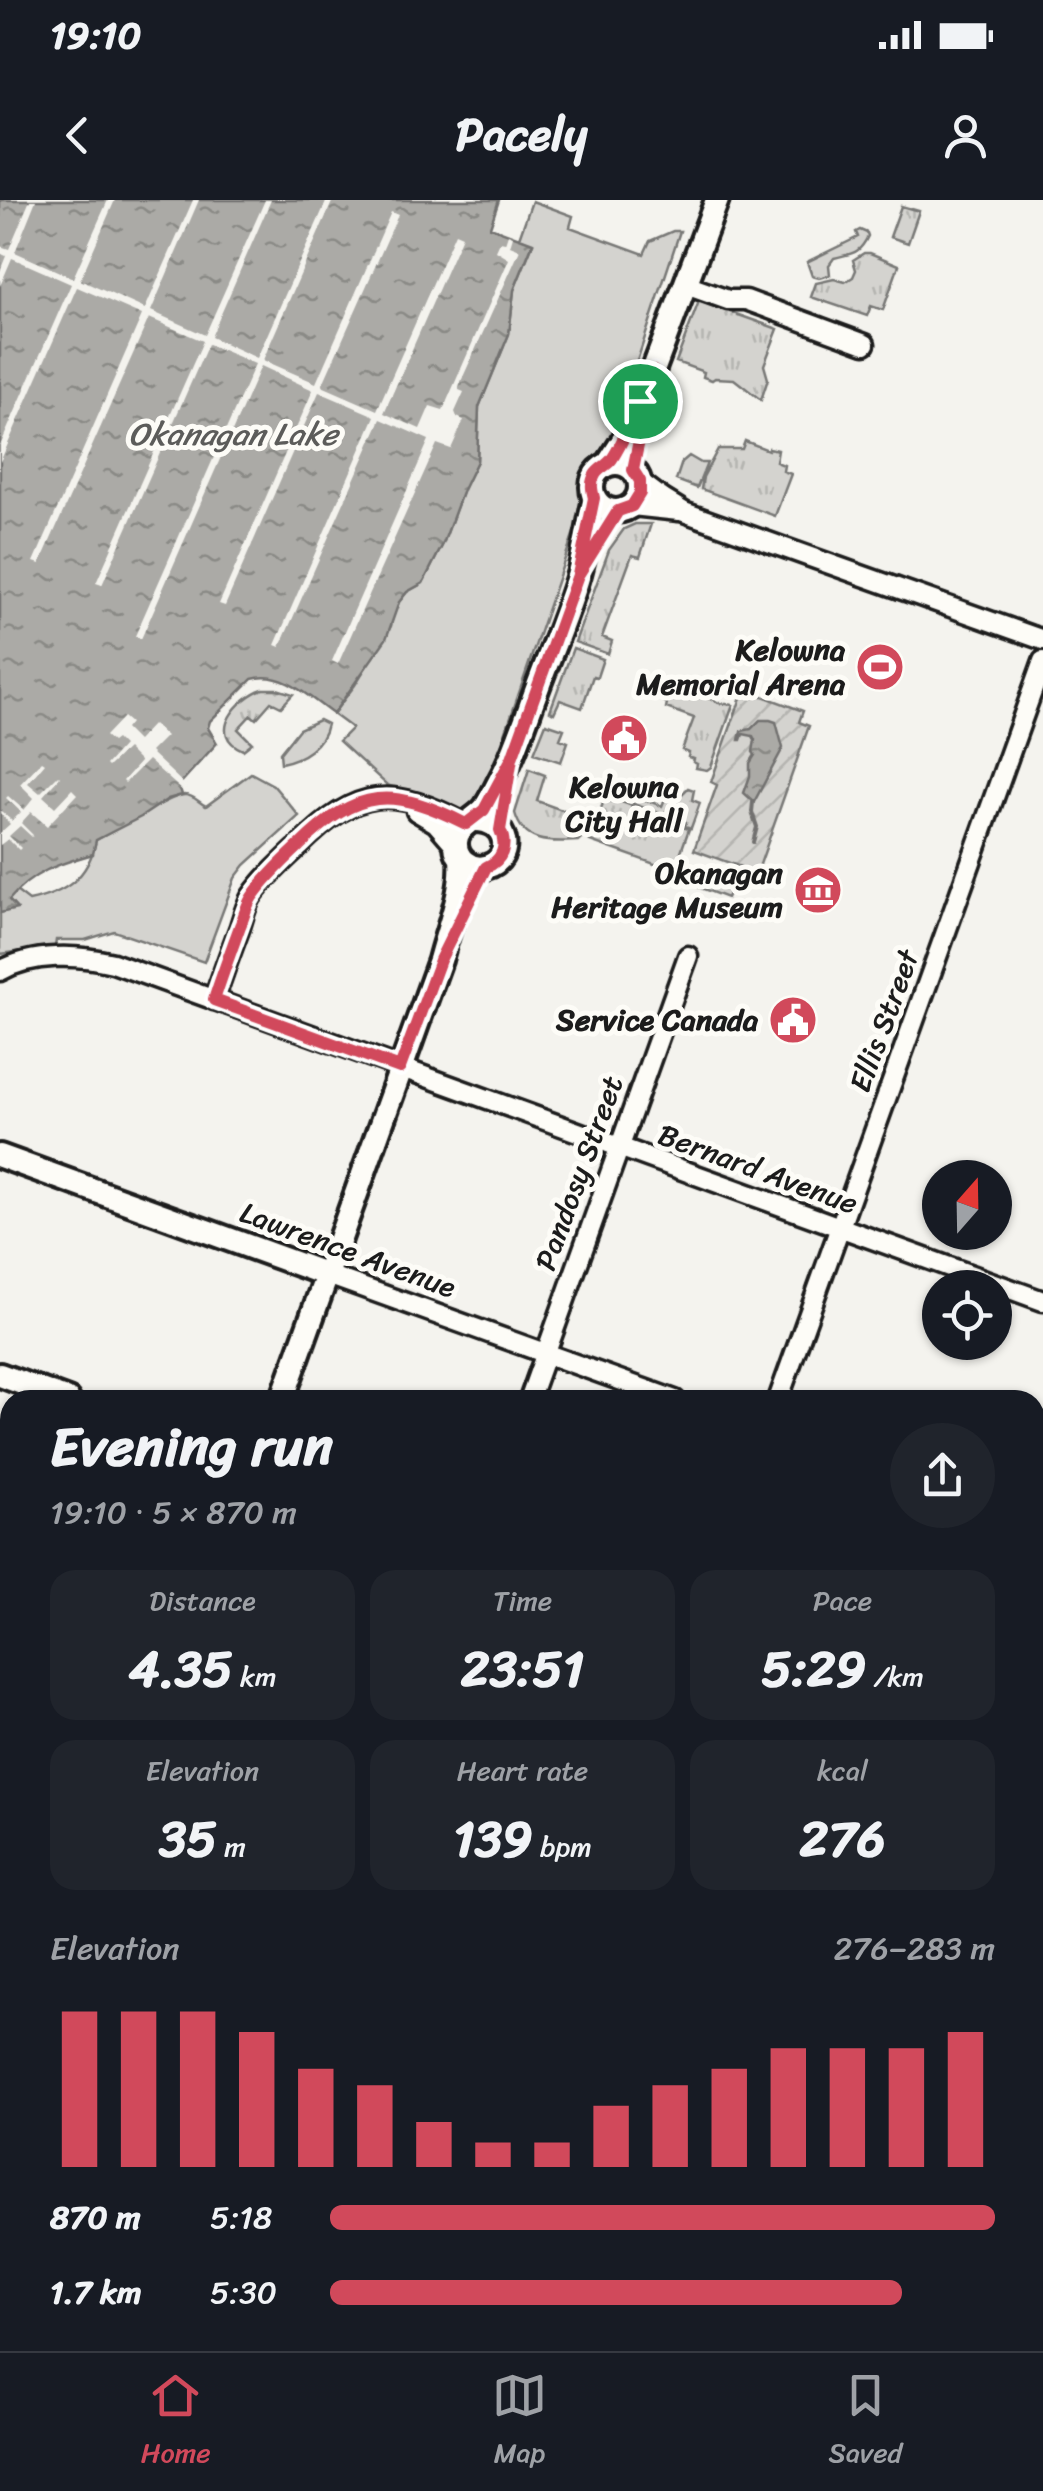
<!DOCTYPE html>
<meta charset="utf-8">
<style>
body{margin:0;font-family:Sriracha,sans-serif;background:#20242c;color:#f1f3f6;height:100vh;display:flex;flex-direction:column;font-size:38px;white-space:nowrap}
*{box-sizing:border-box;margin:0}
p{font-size:32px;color:#9ea1a6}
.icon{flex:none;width:55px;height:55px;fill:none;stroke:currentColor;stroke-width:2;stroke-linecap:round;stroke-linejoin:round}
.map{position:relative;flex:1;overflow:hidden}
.details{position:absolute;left:0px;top:1190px;width:1045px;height:962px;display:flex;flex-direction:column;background:#171b24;border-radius:30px 30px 0 0;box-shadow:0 2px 8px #0004}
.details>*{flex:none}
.needle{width:65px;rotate:20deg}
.controls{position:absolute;left:922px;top:960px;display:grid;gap:20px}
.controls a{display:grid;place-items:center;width:90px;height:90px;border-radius:50%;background:#171b24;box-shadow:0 2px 8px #0004;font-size:50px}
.pin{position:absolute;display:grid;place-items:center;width:85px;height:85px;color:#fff;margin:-42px;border:5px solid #fff;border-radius:50%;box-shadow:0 2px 10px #0007}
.round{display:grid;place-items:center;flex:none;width:105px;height:105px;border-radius:52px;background:#20242c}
.summary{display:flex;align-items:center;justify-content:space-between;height:170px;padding:0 50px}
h1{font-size:55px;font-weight:700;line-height:75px}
.stats{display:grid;grid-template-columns:repeat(3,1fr);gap:15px;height:170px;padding:10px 50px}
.stats div{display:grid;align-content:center;border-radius:25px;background:#20242c;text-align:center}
.stats b{font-size:50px;font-weight:700}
.stats small{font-size:28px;font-weight:400}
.stats p{font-size:28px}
.chart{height:280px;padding:20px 50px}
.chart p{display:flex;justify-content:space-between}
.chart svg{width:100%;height:180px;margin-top:10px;stroke:#d1495b;stroke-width:6}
ul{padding:0 50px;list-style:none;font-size:32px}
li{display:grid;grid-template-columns:160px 120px 1fr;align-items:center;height:75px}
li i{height:25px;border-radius:12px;background:#d1495b}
.status{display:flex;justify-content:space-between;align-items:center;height:70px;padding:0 50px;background:#171b24;direction:ltr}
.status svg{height:28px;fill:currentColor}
header{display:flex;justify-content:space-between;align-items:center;height:130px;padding:0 50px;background:#171b24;font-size:45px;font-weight:700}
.dock{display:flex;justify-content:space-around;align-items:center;height:140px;border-top:2px solid #363941;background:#171b24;font-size:28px;color:#9ea1a6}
.dock a{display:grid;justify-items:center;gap:5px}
.dock .on{color:#d1495b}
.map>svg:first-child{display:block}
.grass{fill:url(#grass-tufts);stroke:#787876;stroke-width:2.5}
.park{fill:#d4d3cf;stroke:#787876;stroke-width:2.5}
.garden{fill:url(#garden-furrows);stroke:#787876;stroke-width:2.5}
.water{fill:url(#water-ripples);stroke:#72716f;stroke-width:2.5}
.pier{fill:#f4f3ee}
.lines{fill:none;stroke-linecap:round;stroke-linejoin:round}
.stream{stroke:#72716f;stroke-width:4}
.minor-casing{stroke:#1c1c1c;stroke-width:25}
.major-casing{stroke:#1c1c1c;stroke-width:30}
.highway-casing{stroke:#1c1c1c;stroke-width:32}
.minor{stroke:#fdfcf7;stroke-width:18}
.major{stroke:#fdfcf7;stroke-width:22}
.highway{stroke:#fdfcf7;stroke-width:25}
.route-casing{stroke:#fff;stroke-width:20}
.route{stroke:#d1495b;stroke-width:12}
.labels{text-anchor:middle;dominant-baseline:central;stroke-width:10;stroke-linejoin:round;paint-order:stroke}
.poi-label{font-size:30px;font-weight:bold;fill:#1c1c1c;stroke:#fdfcf7;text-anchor:end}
.street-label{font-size:30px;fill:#1c1c1c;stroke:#fdfcf7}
.water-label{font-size:32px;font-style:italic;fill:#5c5c5a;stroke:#fdfcf7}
</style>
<div class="status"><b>19:10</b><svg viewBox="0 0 49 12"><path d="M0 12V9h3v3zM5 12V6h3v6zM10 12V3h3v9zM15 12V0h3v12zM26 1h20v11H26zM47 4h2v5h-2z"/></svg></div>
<header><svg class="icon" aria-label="back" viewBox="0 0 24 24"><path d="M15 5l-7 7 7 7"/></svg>Pacely<svg class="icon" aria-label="person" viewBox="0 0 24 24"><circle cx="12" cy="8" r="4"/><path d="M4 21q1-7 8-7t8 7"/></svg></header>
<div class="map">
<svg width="1043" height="2151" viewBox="0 0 1043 2151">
<defs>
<pattern id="grass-tufts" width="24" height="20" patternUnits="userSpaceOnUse" patternTransform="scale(2.5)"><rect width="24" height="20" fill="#d4d3cf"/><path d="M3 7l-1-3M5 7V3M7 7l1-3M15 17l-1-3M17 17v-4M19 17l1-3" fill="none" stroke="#b5b5b1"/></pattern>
<pattern id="garden-furrows" width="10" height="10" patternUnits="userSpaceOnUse" patternTransform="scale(2.5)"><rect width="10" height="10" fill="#d4d3cf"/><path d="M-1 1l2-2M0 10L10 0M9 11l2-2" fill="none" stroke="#b5b5b1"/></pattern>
<pattern id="water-ripples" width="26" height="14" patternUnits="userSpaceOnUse" patternTransform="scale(2.5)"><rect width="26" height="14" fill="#abaaa6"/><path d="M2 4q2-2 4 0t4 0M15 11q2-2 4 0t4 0" fill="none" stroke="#8a8a86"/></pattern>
</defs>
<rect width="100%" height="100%" fill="#f4f3ee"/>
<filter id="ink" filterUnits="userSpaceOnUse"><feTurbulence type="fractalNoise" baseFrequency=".01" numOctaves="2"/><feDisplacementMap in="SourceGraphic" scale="20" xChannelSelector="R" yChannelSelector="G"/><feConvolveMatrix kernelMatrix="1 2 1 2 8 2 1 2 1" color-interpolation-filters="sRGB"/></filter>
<g filter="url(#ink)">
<path class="grass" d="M901 6 919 11 908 43 890 37Z
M860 30 867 33 868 36C859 55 852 53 834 58L829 65 830 75 819 78 812 76 807 62 858 37 856 32Z
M864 53H870L899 65 883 110 871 106 867 116 811 97 816 83 834 79 845 82 853 77 856 70 853 60Z
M699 101 778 129 764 165 768 179 761 200 734 179 715 178 712 180 703 177 704 172 676 162Z
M745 241 768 250 769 248 778 250 776 262 784 265 783 271 791 274 775 316 701 289 703 277 718 249H742Z
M689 256 701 263H707L697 288 676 280 682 262Z
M635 324H651L640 357 632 355 602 437 612 441 608 454 575 442 609 350 624 329Z
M573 448 603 459 597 477 593 476 582 508 560 500 554 513 550 511Z
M671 484 708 497 719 503 733 505 711 567 707 570 696 568 697 564 693 562 694 559 688 557 689 553 682 550 694 518 666 508 667 503 665 502Z
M263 489H277L293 494 281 507 271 502 256 519 251 515 238 529 252 543 243 550C205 534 239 497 263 489Z
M319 520 327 524C323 546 302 559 281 563L280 553 299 529Z
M546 523 564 529 560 539 568 542 561 562 534 553Z
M529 569 545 575 537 601 581 617 583 612 589 615C586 624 587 635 578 641 553 642 524 646 515 613Z
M688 588 694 590 692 600 700 603 691 628 685 626 686 622 633 604 634 596 662 606 669 589 682 594Z
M604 600 614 602 616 600 683 624 682 627 689 629 674 671 590 641Z"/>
<path class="park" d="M532 1 573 16 570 27 644 54 650 41 673 31H680L608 249C590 271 578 271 584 303L493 569 494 578 469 612 456 611 387 585 339 541 352 528 333 514 355 485 391 426 393 415 399 402 407 392 423 383 443 344 463 289 477 261 479 207 509 134 514 90 533 44 519 38Z
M251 573 273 585 299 616 245 665 235 678 204 762 114 731 85 740H56L55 747 0 754V713L16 708 8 700 16 691 29 701C65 693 88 679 96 640 113 632 172 594 185 595 194 595 199 603 206 606Z
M1035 2114 1043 2117V2151H810L813 2142H1035Z"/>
<path class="garden" d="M744 489 803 511 799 522 809 526 757 673 694 650 717 585 711 582Z
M704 670 734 680 731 687 735 689 733 694 729 693 727 698 698 687 699 683 695 681 698 673 702 674Z"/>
<path class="water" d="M0 0H499L490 27 533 43 514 90 509 134 479 207 477 261 463 290 443 344 423 383 407 392 399 402 386 439 333 514C309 497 283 470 252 479L210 521 208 528 217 543 179 585 182 595 168 599 141 617 96 640 93 654C58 664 32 672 9 700L17 709 0 713Z
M760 520H770L776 522 783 548 754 602 744 593 750 576V563L755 555 753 552 755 540 753 536 743 534 741 540H739L741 531 751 529Z"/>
<path class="pier" d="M30 0H36L15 52 73 78 108 0H115L80 80 145 109 193 0H199L151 111 205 135 265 0H271L211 137 257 158 327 0H333L263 160 316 183 391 12 398 15 322 186 377 210 455 33 462 36 384 213 420 229 430 206 443 210 509 59 496 51 500 42 505 43 508 34 513 36 510 46 520 50 459 186V190L464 192 455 212 457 217 464 220 451 249 437 244 338 464 332 461 429 240 381 219 280 447 275 445 375 216 319 192 225 406 219 404 313 190 261 166 141 439 135 436 255 164 208 144 102 385 96 383 203 141 149 118 40 364 34 362 142 115 77 87 0 262V246L71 84 12 58 0 86V71L6 56 0 53V46L9 49Z
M123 517 130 523 125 529 137 541 153 524 166 536 150 552 186 586 184 592 148 560 125 583 123 581 140 562 127 549 108 567 106 565 123 546 116 539 112 542 105 536Z
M42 561 45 563 28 583 40 593 58 575 60 577 43 596 55 607 72 589 77 594 47 626 31 612 21 623 33 635 32 637 20 626 9 636 21 648 19 650 8 639 0 645V633L10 624 0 613 1 611 12 621 21 612 6 598 8 596 24 610 34 598 20 584Z"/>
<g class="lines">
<path class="stream" d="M753 642 757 627 752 612 753 602
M0 1575 10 1589
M398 2151 399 2142"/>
<g class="minor-casing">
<path id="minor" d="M686 85 728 100H746L865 144
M639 281 663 299 684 312 1043 440
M632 306 679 311
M416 611 436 623 455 645
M0 771C33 753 77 754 113 763L1043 1101
M214 800C222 775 231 751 240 727 243 717 246 706 251 697 263 679 283 661 299 646 359 586 392 586 466 624
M325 1074 675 1200
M529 1200 688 756
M778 1200 1043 461
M1035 1330 1043 1333
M1035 1553 1043 1556
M0 1709 10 1733
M0 1984 10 1957
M0 2133 10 2136
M28 2142 52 2151
M521 2151 524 2142"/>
</g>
<g class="major-casing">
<path id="major" d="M592 287a24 24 0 1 1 48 0a24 24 0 1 1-48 0Z
M608 264 625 238 653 171 717 0
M473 620C509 618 515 659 486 667 470 671 455 658 456 642 457 625 475 620 485 608 492 598 497 586 503 575 517 547 526 518 537 489 551 451 568 413 579 374 586 349 589 323 595 299
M0 956 325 1074
M0 1175 68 1200
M282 1200 440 760C448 728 464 691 461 659
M189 2151 192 2142"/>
</g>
<g class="highway-casing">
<path id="highway" d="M0 1386 10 1390
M0 1416 10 1420
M1035 1744 1043 1747
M1035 1773 1043 1776"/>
</g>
<use href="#minor" class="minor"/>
<use href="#major" class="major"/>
<use href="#highway" class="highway"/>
</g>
</g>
<g class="lines" filter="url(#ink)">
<g class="route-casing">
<path id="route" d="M640 201C631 221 624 241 612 259 607 266 599 268 595 275 590 283 592 290 594 298L578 375 512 558 484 610 466 624C392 587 359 587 299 646 283 661 264 679 252 697 246 706 244 717 240 726 231 751 222 775 214 800L400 868 440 760 486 667C502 661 508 646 500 630L512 558 578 375 618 311 632 306 640 293V281L633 270 653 171 640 201"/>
</g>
<use href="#route" class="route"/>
</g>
<defs>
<g id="stadium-disc" transform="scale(2.5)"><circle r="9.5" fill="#d1495b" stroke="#fdfcf7"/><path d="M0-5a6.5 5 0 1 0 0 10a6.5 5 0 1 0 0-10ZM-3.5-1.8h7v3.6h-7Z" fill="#fff"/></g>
<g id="civic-disc" transform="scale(2.5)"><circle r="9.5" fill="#d1495b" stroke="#fdfcf7"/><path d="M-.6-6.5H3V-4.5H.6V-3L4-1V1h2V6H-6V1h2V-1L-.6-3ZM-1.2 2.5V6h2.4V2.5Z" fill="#fff"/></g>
<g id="museum-disc" transform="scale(2.5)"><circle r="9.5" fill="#d1495b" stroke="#fdfcf7"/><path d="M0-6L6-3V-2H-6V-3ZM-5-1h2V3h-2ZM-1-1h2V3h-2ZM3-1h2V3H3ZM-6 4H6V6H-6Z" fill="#fff"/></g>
</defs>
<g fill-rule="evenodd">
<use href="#stadium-disc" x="880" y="467"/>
<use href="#civic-disc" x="624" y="538"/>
<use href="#museum-disc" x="818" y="690"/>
<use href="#civic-disc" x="793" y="820"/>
</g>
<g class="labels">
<g class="poi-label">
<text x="845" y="450">Kelowna<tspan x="845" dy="34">Memorial Arena</tspan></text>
<text x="624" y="587" text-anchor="middle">Kelowna<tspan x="624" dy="34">City Hall</tspan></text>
<text x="783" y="673">Okanagan<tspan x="783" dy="34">Heritage Museum</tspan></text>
<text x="758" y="820">Service Canada</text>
</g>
<g class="street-label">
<text transform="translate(884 821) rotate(-70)">Ellis Street</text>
<text transform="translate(758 969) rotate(20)">Bernard Avenue</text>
<text transform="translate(579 973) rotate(-70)">Pandosy Street</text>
<text transform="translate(348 1050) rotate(20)">Lawrence Avenue</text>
</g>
<g class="water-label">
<text x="233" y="234">Okanagan Lake</text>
</g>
</g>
</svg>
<div class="controls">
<a><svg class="needle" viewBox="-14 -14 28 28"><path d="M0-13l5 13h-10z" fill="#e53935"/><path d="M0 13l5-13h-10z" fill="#9ea1a6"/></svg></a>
<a><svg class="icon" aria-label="locate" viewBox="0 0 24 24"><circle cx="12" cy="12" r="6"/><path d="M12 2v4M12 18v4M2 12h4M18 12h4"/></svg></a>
</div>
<div class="pin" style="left:640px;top:201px;background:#1e9e55"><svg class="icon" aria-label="arrive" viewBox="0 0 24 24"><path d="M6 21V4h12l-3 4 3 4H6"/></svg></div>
<section class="details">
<div class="summary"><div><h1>Evening run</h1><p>19:10 · 5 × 870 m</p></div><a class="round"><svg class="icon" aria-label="share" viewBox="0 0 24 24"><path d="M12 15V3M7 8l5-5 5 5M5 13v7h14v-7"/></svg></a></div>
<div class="stats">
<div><p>Distance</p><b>4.35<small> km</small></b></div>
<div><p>Time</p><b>23:51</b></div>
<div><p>Pace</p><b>5:29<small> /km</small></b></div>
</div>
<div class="stats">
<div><p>Elevation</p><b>35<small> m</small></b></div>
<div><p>Heart rate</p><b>139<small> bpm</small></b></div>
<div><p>kcal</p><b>276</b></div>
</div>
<div class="chart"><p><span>Elevation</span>276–283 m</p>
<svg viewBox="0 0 160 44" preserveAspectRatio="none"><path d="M5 44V6M15 44V6M25 44V6M35 44V11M45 44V20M55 44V24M65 44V33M75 44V38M85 44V38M95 44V29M105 44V24M115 44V20M125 44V15M135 44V15M145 44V15M155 44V11"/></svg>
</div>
<ul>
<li><b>870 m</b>5:18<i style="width:100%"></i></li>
<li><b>1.7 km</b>5:30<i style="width:86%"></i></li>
</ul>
</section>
</div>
<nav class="dock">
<a class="on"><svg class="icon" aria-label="home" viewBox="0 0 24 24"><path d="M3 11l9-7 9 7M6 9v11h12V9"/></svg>Home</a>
<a><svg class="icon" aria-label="map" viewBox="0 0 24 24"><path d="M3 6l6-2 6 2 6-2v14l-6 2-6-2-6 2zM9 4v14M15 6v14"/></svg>Map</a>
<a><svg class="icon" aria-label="saved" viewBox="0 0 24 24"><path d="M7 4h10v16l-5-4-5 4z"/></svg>Saved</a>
</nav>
